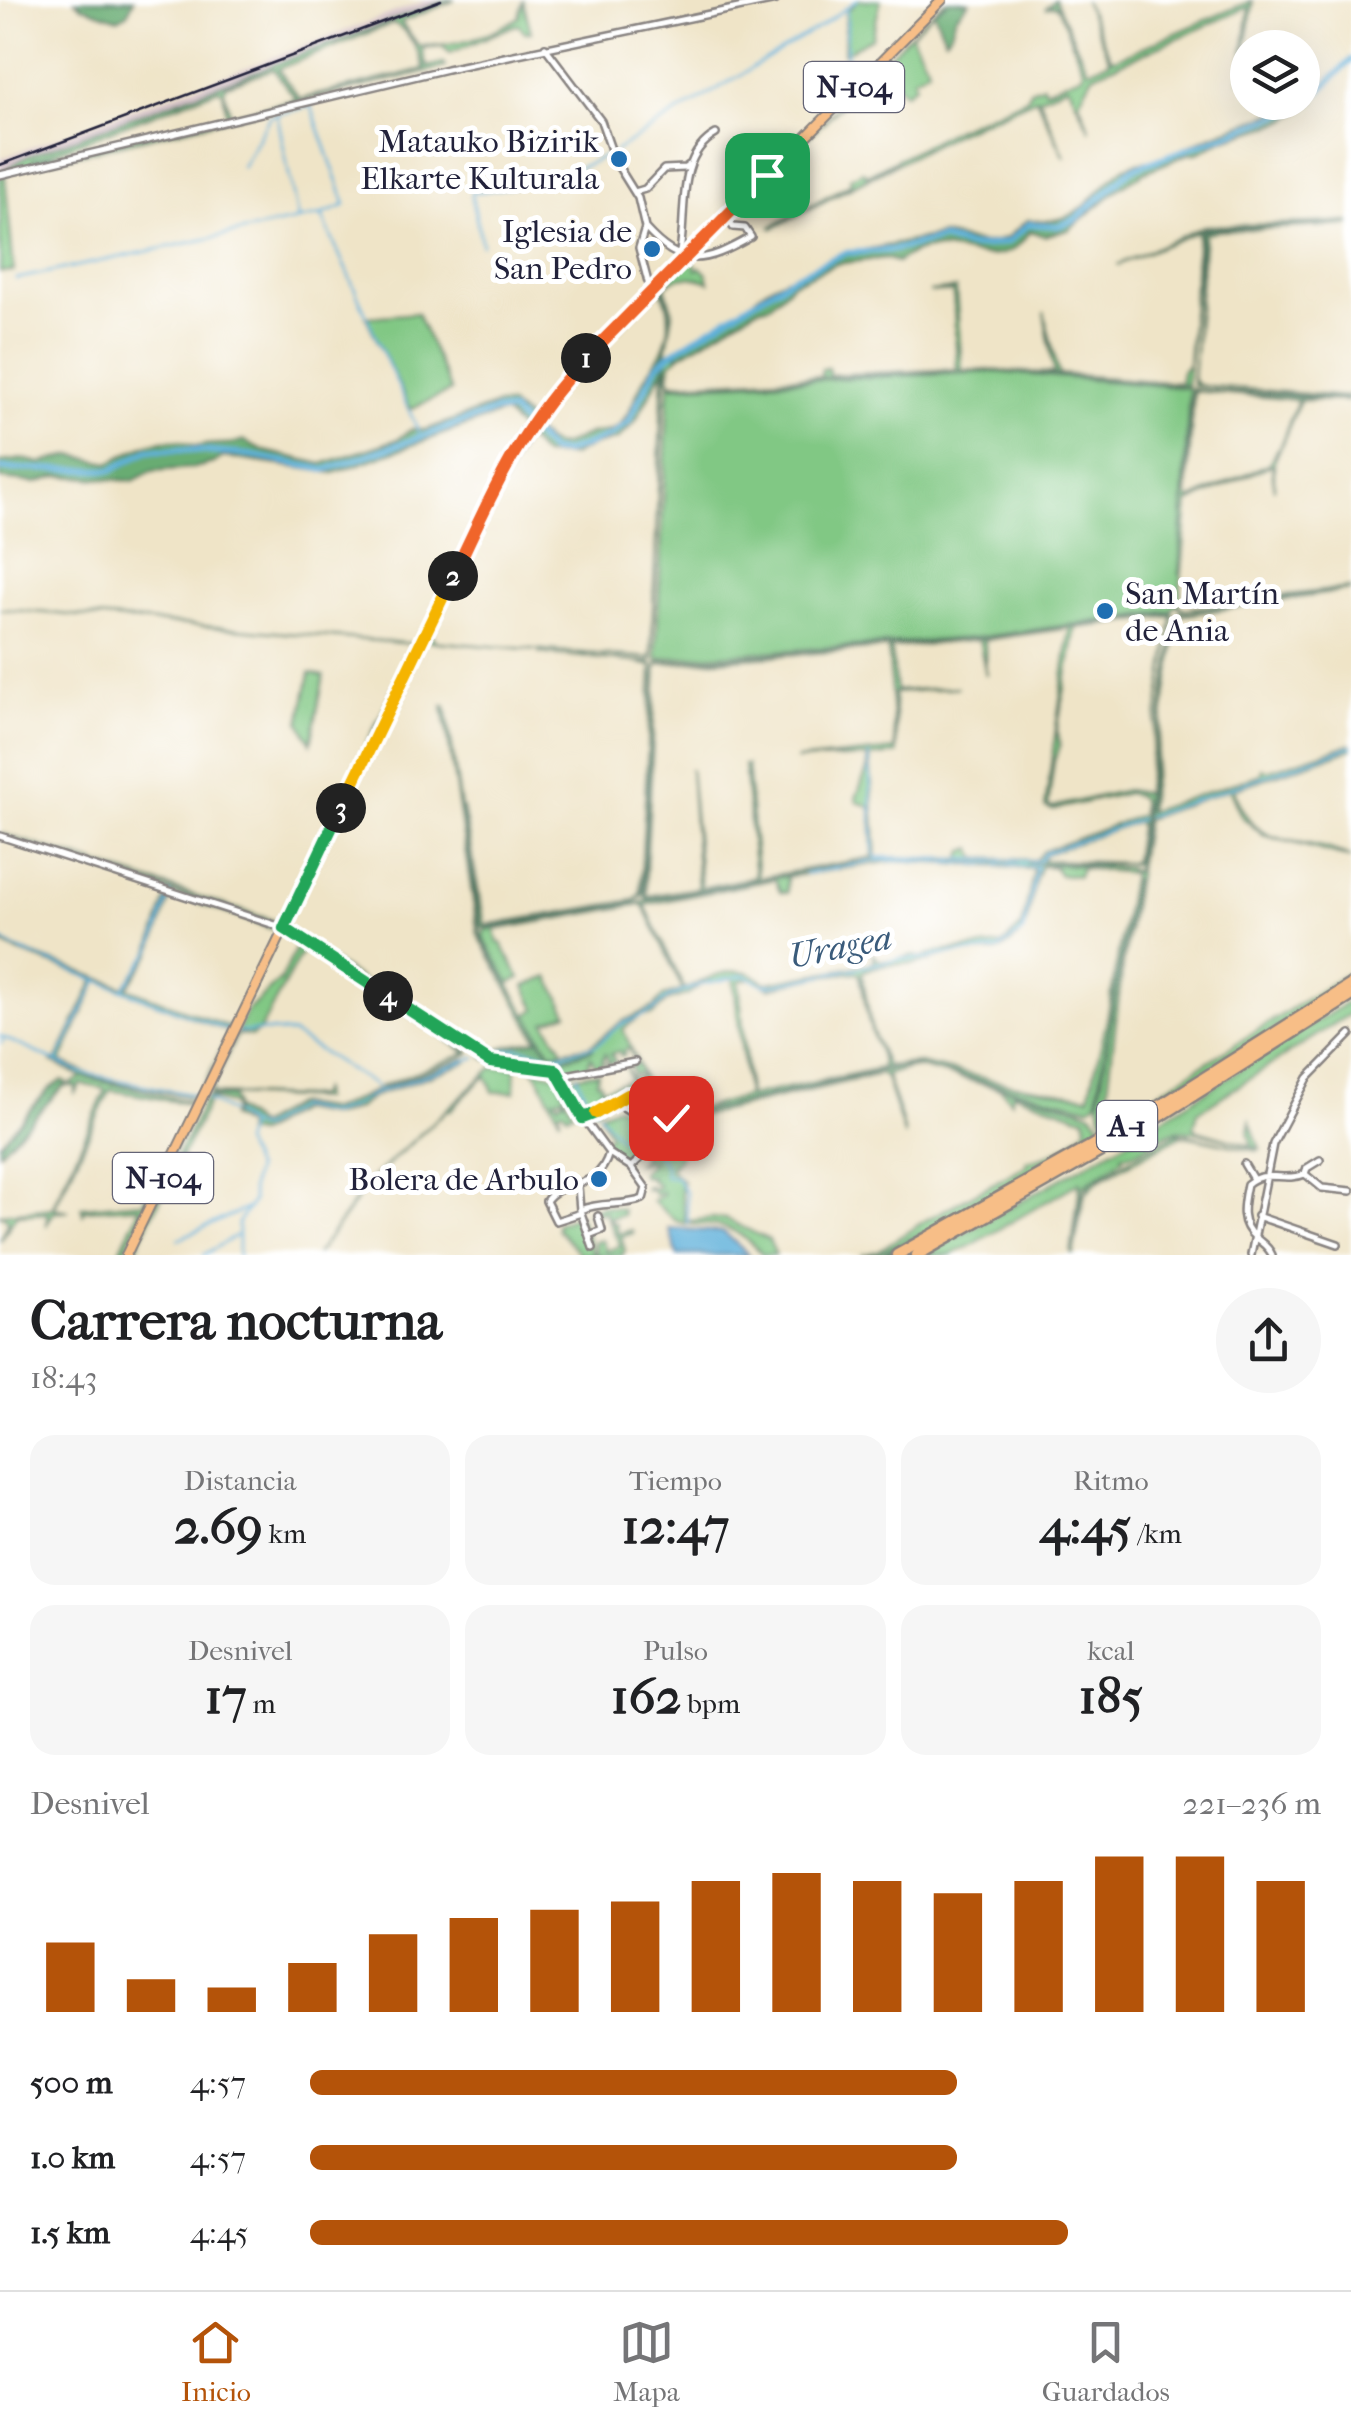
<!DOCTYPE html>
<html lang="es">
<meta charset="utf-8">
<style>
body{margin:0;font-family:"IM FELL French Canon",serif;background:#f6f6f6;color:#202124;height:100vh;display:flex;flex-direction:column;font-size:38px;white-space:nowrap}
*{box-sizing:border-box;margin:0}
p{font-size:32px;color:#757577}
.icon{flex:none;width:55px;height:55px;fill:none;stroke:currentColor;stroke-width:2;stroke-linecap:round;stroke-linejoin:round}
.map{position:relative;height:1255px;overflow:hidden}
.side{display:flex;flex-direction:column;background:#fff;flex:1}
.side>*{flex:none}
.fabs{position:absolute;left:1230px;top:30px;display:grid;gap:20px}
.fabs a{display:grid;place-items:center;width:90px;height:90px;border-radius:50%;background:#fff;box-shadow:0 10px 40px #0002;font-size:50px}
.pin{position:absolute;display:grid;place-items:center;width:85px;height:85px;color:#fff;margin:-42px;border-radius:20px;box-shadow:0 5px 15px #0006}
.km{position:absolute;width:50px;height:50px;margin:-25px;border-radius:50%;background:#222;color:#fff;font-size:28px;line-height:50px;text-align:center}
.round{display:grid;place-items:center;flex:none;width:105px;height:105px;border-radius:52px;background:#f6f6f6}
.summary{display:flex;align-items:center;justify-content:space-between;height:170px;padding:0 30px}
h1{font-size:55px;font-weight:700;line-height:75px}
.figures{display:grid;grid-template-columns:repeat(3,1fr);gap:15px;height:170px;padding:10px 30px}
.figures div{display:grid;align-content:center;border-radius:25px;background:#f6f6f6;text-align:center}
.figures b{font-size:50px;font-weight:700}
.figures small{font-size:28px;font-weight:400}
.figures p{font-size:28px}
.chart{height:280px;padding:20px 30px}
.chart p{display:flex;justify-content:space-between}
.chart svg{width:100%;height:180px;margin-top:10px;stroke:#b45309;stroke-width:6}
ul{padding:0 30px;list-style:none;font-size:32px}
li{display:grid;grid-template-columns:160px 120px 1fr;align-items:center;height:75px}
li i{height:25px;border-radius:12px;background:#b45309}
.dock{display:flex;justify-content:space-around;align-items:center;height:140px;border-top:2px solid #e0e0e0;background:#fff;font-size:28px;color:#757577}
.dock a{display:grid;justify-items:center;gap:5px}
.dock .on{color:#b45309}
.map>svg:first-child{display:block}
.industrial{fill:#d2bdc5}
.green{fill:#81c884;stroke:#527560;stroke-width:2.5;fill-rule:evenodd}
.forest{fill:#68ac72;stroke:#456756;stroke-width:2.5}
.water{fill:#5fb0da;stroke:#40698a;stroke-width:2.5}
.lines{fill:none;stroke-linecap:round;stroke-linejoin:round}
.stream{stroke:#5fb0da;stroke-width:2.5}
.river{stroke:#5fb0da;stroke-width:6}
.minor-casing{stroke:#888381;stroke-width:10}
.major-casing{stroke:#888381;stroke-width:12}
.highway-casing{stroke:#888381;stroke-width:15}
.minor{stroke:#fff;stroke-width:5}
.major{stroke:#f7be87;stroke-width:8}
.highway{stroke:#f7be87;stroke-width:10}
.rail{stroke:#22223b;stroke-width:2.5}
.split-1-casing{stroke:#fff;stroke-width:20}
.split-2-casing{stroke:#fff;stroke-width:20}
.split-3-casing{stroke:#fff;stroke-width:20}
.split-4-casing{stroke:#fff;stroke-width:20}
.split-5-casing{stroke:#fff;stroke-width:20}
.split-6-casing{stroke:#fff;stroke-width:20}
.split-1{stroke:#f0652b;stroke-width:12}
.split-2{stroke:#f0652b;stroke-width:12}
.split-3{stroke:#f5b400;stroke-width:12}
.split-4{stroke:#22a559;stroke-width:12}
.split-5{stroke:#22a559;stroke-width:12}
.split-6{stroke:#f5b400;stroke-width:12}
.poi-dot{fill:#1f6fb2;stroke:#fff;stroke-width:4}
.labels{text-anchor:middle;dominant-baseline:central;stroke-width:10;stroke-linejoin:round;paint-order:stroke}
.shield{fill:#fff;stroke:#646476;stroke-width:2.5}
.shield-label{font-size:30px;font-weight:bold;fill:#22223b}
.poi-label{font-size:32px;fill:#22223b;stroke:#fff;text-anchor:end}
.water-label{font-size:35px;font-style:italic;fill:#3a5b7b;stroke:#fff}
</style>
<div class="map">
<svg width="1351" height="1255" viewBox="0 0 1351 1255">
<rect width="100%" height="100%" fill="#fff"/>
<filter id="ink" filterUnits="userSpaceOnUse"><feTurbulence type="fractalNoise" baseFrequency=".01" numOctaves="2"/><feDisplacementMap in="SourceGraphic" scale="20" xChannelSelector="R" yChannelSelector="G"/><feConvolveMatrix kernelMatrix="1 2 1 2 8 2 1 2 1" color-interpolation-filters="sRGB"/></filter>
<filter id="wash" filterUnits="userSpaceOnUse"><feTurbulence type="fractalNoise" baseFrequency=".0048" numOctaves="4" result="noise"/><feDisplacementMap in="SourceGraphic" scale="40" xChannelSelector="R" yChannelSelector="G"/><feGaussianBlur stdDeviation="2.25" result="paint"/><feColorMatrix in="noise" values="0 0 0 0 0 0 0 0 0 0 0 0 0 0 0 0 0 1.4 0 .05"/><feComposite in="paint" operator="in"/></filter>
<g filter="url(#wash)">
<rect width="100%" height="100%" fill="#efe4c7"/>
<path class="industrial" d="M428 0H448L30 156 0 171V159Z"/>
<path class="green" d="M448 0H455L401 22 419 46C456 46 488 37 519 17L523 0 531 32H524L519 25 513 26 450 53 442 46 422 48 427 67 443 63 445 67 0 173 29 156ZM393 23C409 30 420 52 424 69L300 99 278 69ZM273 69 296 99 231 115 224 91 226 85ZM219 89 223 92 227 116 31 161Z
M858 0H881L872 38 844 53 846 12Z
M946 0 911 34 929 69 913 78 915 85 905 93 891 78 894 74 892 64 886 60 732 214 923 21Z
M1055 0 1088 70 1110 61 1084 0 1111 58 1115 59 1253 0 1250 3 1253 4 1240 82 1249 7 1093 75 1079 101 1090 130 1068 85 1039 98 1065 157 1036 98 956 133 771 229 897 162 770 227 851 183 850 178 863 171 867 175 953 130 1027 98 1030 90 1043 85 1045 90 1082 74 1083 69 1059 10 1054 6 1045 8Z
M5 175 14 271 0 272V177Z
M1351 222 1201 229 1187 385 990 370 671 384 668 379C669 368 665 360 665 350L672 311 662 285 690 259H693L697 270 700 267 707 274 709 282C693 276 678 274 665 286L673 313 666 353 675 350 679 356 671 363 669 378 672 383 821 376 822 369 828 368 830 375 957 369 953 292H929L956 289 962 370 1054 373 1044 312 1059 374 1180 383 1182 371 1188 365 1198 231 1117 265 1204 226Z
M1351 225 1218 231 1205 234 1193 379 1198 385 1345 397 1350 394 1347 399 1193 385 1202 232 1213 229Z
M659 288C673 303 671 346 660 361 657 365 652 368 648 372 666 352 679 314 660 290 632 316 538 401 534 435L525 441 518 452 431 635 437 642 651 658 663 368 666 364 652 659 429 641 427 638 526 436 560 390Z
M417 313 451 391 410 409 366 317Z
M994 372 1189 388 1179 575 1192 389 1351 401 1300 400 1274 462V490L1272 464 1188 503 1179 605 1183 609 1274 597 1276 592 1279 596 1351 588 1182 610 1177 604 1171 611 974 638 656 659 669 386ZM1194 391 1298 400 1280 446 1268 464 1190 500 1187 495Z
M1351 590 1179 616 1148 812 1261 774 1262 768 1267 771 1351 744V749L1233 789C1258 859 1300 830 1351 858L1263 835 1241 816 1229 789 1146 819 1122 971 1108 1088 1110 1110 1125 1111 1150 1098 1351 971V981L1142 1113 889 1255H883L923 1233 876 1255H861L878 1251 924 1221 1027 1165 1026 1161C1047 1159 1073 1143 1086 1128V1118L1013 1093 1011 1101 1001 1089 923 1068H908L887 1075C892 1098 903 1114 905 1137L886 1078 880 1074 672 1123 680 1158 669 1168 683 1182 680 1183 686 1224 676 1221 652 1201 663 1195 662 1192 655 1195 651 1188 646 1190V1186L657 1188 658 1184 650 1180 651 1176 643 1177 641 1172 655 1159 636 1164 651 1151 655 1155 659 1139 673 1119 908 1066 930 1069 1080 1108 1092 1113 1107 1131 1111 1128 1101 1115 1099 1100 1134 878 1096 1103 1089 1107 911 1064H903L696 1113 675 1117 672 1112 674 1096 683 1088 684 1082 691 1088 676 1096V1115L747 1096 733 977 702 984 688 994 668 1000 652 1015H642L623 1029 645 1081 638 1083V1093L621 1094V1088L614 1089 615 1097 605 1103 600 1093 597 1096 602 1106 594 1110 586 1102 578 1106 575 1101 583 1097 581 1091 571 1094 565 1078 598 1072 597 1082H600L602 1087 599 1090 630 1080 626 1067 633 1080 641 1076 640 1073 634 1075 631 1066 637 1064 628 1048 623 1051 625 1055 621 1056 619 1051 611 1054 616 1062 604 1065 609 1061 605 1054 601 1065 596 1067 591 1057 587 1068 564 1073H560L554 1062 592 1050 590 1046 621 1022 654 1007 663 996 683 990 645 908 641 904 495 930 498 943H501L520 978 510 983 484 939 483 933 486 930 883 859 1018 863 877 858 646 899 644 890 655 669 658 662 974 640 1173 613 1135 864 1026 863 1126 868 1135 872 1178 614ZM1173 616 1145 793 1126 790 1048 808 1054 761 1060 746 1057 731 1076 628ZM1070 628 1045 807 1052 810 1128 793 1141 798V815L1044 851 1035 860 976 858 973 848 964 851 961 859 877 857 870 757 897 754 894 693 959 687 896 691 891 648 979 640 986 675 985 640ZM888 648 895 750 795 760 867 757 868 767 856 798 857 802 869 806 871 810 873 857 758 878 747 765H744L755 877 701 888 690 768 698 888 647 896 646 874 657 664ZM1137 821 1139 826 1134 860 1130 863 1042 860 1046 854ZM894 861 1034 869 1022 926 1002 945 937 952 921 958 913 955 893 961 879 960 872 953 875 963 767 983C761 981 757 977 752 974 734 965 704 979 689 988H684L645 905 775 879 780 892 787 893V877ZM1041 866 1054 867 1060 875 1078 876 1081 868 1132 873 1107 1019 1089 1096 1005 1083 920 1063 886 1066 871 1027 862 972C879 963 905 965 925 962 939 960 926 960 940 956 957 951 980 952 997 952 1041 928 1023 904 1041 866ZM855 972 859 974C865 992 865 1012 871 1030 875 1044 883 1054 881 1068L749 1096 739 981 751 978 769 988 820 976Z
M0 609 416 644 417 645 292 905 282 921 274 923 0 833 278 922 291 904 414 644Z
M538 653 652 663 642 896 633 902 482 928 463 807 485 925 634 900 640 894 652 666 635 662Z
M310 673 324 676 311 743 300 722Z
M443 706H446L480 934 527 1015 536 1009 525 986 549 977 568 1013 545 1022 564 1051 561 1054 550 1052 528 1016 540 1039H537L478 935Z
M0 837 279 928 198 1098 81 1076 52 1062 57 1059 95 979 18 952 0 942V939L17 949 124 987 149 954 168 893ZM172 894 278 931 231 1028 127 988 151 954ZM98 980 227 1031 228 1036 200 1093 193 1095 91 1075 61 1062Z
M299 941 307 944 470 1052V1053L379 1087 467 1053 305 946 260 1030 252 1036 239 1034 236 1037 211 1091 216 1094 305 1097 317 1096 321 1090 322 1099 209 1094 247 1011 282 978Z
M1351 1000V1013L1198 1112 1194 1126 1197 1130 1252 1146 1248 1131 1250 1122 1260 1149C1238 1143 1192 1126 1172 1132 1154 1138 1139 1156 1122 1155L1123 1159 1083 1186 1071 1255 1080 1182 972 1245 951 1255H925L1117 1147Z
M493 1067H516L515 1092H493L487 1077 483 1078 451 1110H447L373 1178 316 1255 370 1180Z
M529 1067 557 1075 565 1096 554 1099 558 1103 566 1098 573 1112 567 1115 563 1109 559 1111 560 1119 536 1072Z
M81 1077 196 1103 123 1255H118L140 1207 85 1210 83 1214 81 1207 143 1202 189 1112 190 1104 110 1090 54 1208 69 1211 54 1212 47 1224V1213L16 1215 0 1241 9 1220 0 1214 52 1208 105 1092V1089L81 1084 75 1093V1086H68Z
M206 1097H232L235 1104 233 1109 232 1104 210 1099 133 1255H129Z
M617 1106 629 1113 623 1122 627 1127 630 1124 639 1129 646 1124 652 1136 643 1145 647 1147 654 1140 642 1155 633 1147 622 1158 612 1152 603 1141 610 1134 599 1114Z
M1177 1133 1258 1151 1182 1135 1099 1180 1085 1193 1073 1255 1082 1199 1089 1183Z
M601 1206 622 1209 623 1215 610 1218 612 1223H616L618 1234 632 1230 633 1233 621 1237 625 1250 622 1255H597L594 1242 602 1240 606 1251 620 1246 605 1212 585 1213Z
M574 1217 580 1218 594 1255H581L557 1229 556 1224Z
M712 1218 726 1219 769 1240 776 1255H763C737 1229 728 1224 691 1224L690 1221Z"/>
<path class="forest" d="M75 0H134L127 14 118 19 83 7Z
M949 0 969 2 956 16 951 32 945 39 934 12Z
M1309 94 1316 101 1285 121 1224 139 1198 153 1188 154 1145 172 1118 189 1068 230 1045 236 1031 231C1026 236 1020 245 1014 249 979 271 938 228 897 263L886 258 836 264 793 283 770 305 758 308 679 356 675 350 749 304C769 279 808 273 834 256L942 235 983 244 995 242 1006 238 1028 220C1087 225 1084 198 1124 168 1133 161 1144 163 1154 160 1176 154 1197 141 1218 133 1250 120 1285 113 1309 94Z
M663 359 666 364 635 422 618 439 590 446 572 456 542 455 529 440 535 430C557 457 564 443 590 434 601 431 611 434 620 425 638 404 635 380 663 359Z
M497 405H510L529 420 522 431 505 414H499L334 473 223 457 214 463 194 468 152 471 133 481 59 476 36 483 0 479V462L23 459 41 463 72 455 109 463C138 448 162 431 196 447 211 441 230 447 243 440L265 451 322 464 396 440 412 429 425 430Z
M540 1039 549 1053 590 1046 593 1049 564 1058 563 1066 554 1062 551 1055 544 1061 510 1053 488 1060 483 1057 504 1047Z
M465 1059 467 1062 374 1096 358 1108 335 1116 298 1110 258 1134H245L244 1125 230 1117 235 1109 258 1126 294 1104 332 1110 377 1090Z
M62 1080 67 1083 0 1152V1143L49 1089Z"/>
<path class="water" d="M669 1228 724 1232 749 1255H677Z"/>
<g class="lines">
<path class="stream" d="M277 114 298 219
M813 121 846 86 847 10
M615 151 821 26 857 0
M322 216 366 314
M482 245 471 193 549 181 610 154
M16 279 321 215 346 205 311 106 270 116 242 167
M367 317 421 437
M869 756 874 853 877 857 1038 861
M1146 817 1351 746
M1038 861 1045 853 1140 819
M805 874 881 860 1037 867
M0 938 14 948 230 1031
M123 989 151 951 170 894
M239 1032 270 1031 293 1034 377 1087
M0 1036 79 1072 198 1096
M1 1043 3 1041
M485 1056 517 1048 546 1054
M554 1056 596 1045 620 1025 654 1010 667 998 702 984 745 975 764 985H774L900 959H927L940 955 998 950 1023 931 1037 866
M561 1057 564 1066 572 1071
M58 1060 98 979
M577 1076 585 1096 595 1110
M207 1100 230 1112
M234 1114 248 1126 262 1128 297 1107 330 1114 351 1107 373 1094 476 1057
M599 1114 620 1138 644 1150
M654 1150 665 1165V1176L676 1177 686 1192 688 1224
M178 1239 250 1207
M203 1255 236 1236
M238 1255V1223L253 1201 251 1189 255 1170 243 1143 248 1127"/>
<path class="river" d="M530 430 550 452 564 453 581 447 612 435 628 422 657 366 670 354 791 278 845 253 894 250 941 239 971 247 987 246 1008 242 1029 224 1058 226 1076 219 1132 169 1297 109 1314 97 1351 60
M0 469 112 470 148 450H183L249 455 325 470 495 411 512 412 523 423"/>
</g>
</g>
<g filter="url(#ink)">
<g class="lines">
<g class="minor-casing">
<path id="minor" d="M545 47 601 121 615 161 638 198 645 228 639 248 648 282 658 285
M0 175 447 69 776 0
M635 192 645 189 664 169 685 168 689 165
M645 228C682 269 704 264 751 237L745 228 733 227 727 216
M679 257C688 217 674 157 716 134
M0 836 284 928 490 1063 555 1070 576 1108 609 1153 631 1167 646 1188 643 1199C621 1207 602 1201 580 1210
M561 1076 635 1062
M615 1102 647 1122 656 1140
M583 1118C612 1108 638 1081 670 1101 673 1128 650 1150 631 1167
M1244 1164 1253 1179
M1305 1174 1307 1168 1320 1160
M578 1186 580 1210 593 1248
M581 1213 556 1221 546 1201C562 1177 597 1194 609 1153
M1257 1216 1338 1244
M589 1235 602 1230 598 1216
M1251 1255 1273 1144 1308 1078 1351 1034
M1272 1255C1268 1246 1263 1244 1256 1238 1238 1223 1243 1204 1247 1184 1266 1168 1283 1183 1305 1174L1322 1188 1351 1191"/>
</g>
<g class="major-casing">
<path id="major" d="M126 1255 525 431 567 378 942 0"/>
</g>
<g class="highway-casing">
<path id="highway" d="M897 1255 1141 1118 1351 985
M917 1255 1143 1127 1351 996"/>
</g>
<use href="#minor" class="minor"/>
<use href="#major" class="major"/>
<use href="#highway" class="highway"/>
<path class="rail" d="M0 165 441 0"/>
</g>
</g>
<g class="lines" filter="url(#ink)">
<g class="split-1-casing">
<path id="split-1" d="M586 358 767 175"/>
</g>
<g class="split-2-casing">
<path id="split-2" d="M453 576C492 493 521 425 586 358"/>
</g>
<g class="split-3-casing">
<path id="split-3" d="M341 808 453 576"/>
</g>
<g class="split-4-casing">
<path id="split-4" d="M341 808 284 928 388 996"/>
</g>
<g class="split-5-casing">
<path id="split-5" d="M388 996 490 1062 556 1070 583 1118 596 1113"/>
</g>
<g class="split-6-casing">
<path id="split-6" d="M596 1113 627 1095 662 1096 672 1103 671 1118"/>
</g>
<use href="#split-1" class="split-1"/>
<use href="#split-2" class="split-2"/>
<use href="#split-3" class="split-3"/>
<use href="#split-4" class="split-4"/>
<use href="#split-5" class="split-5"/>
<use href="#split-6" class="split-6"/>
</g>
<g class="poi-dot">
<circle cx="619" cy="159" r="10"/>
<circle cx="652" cy="249" r="10"/>
<circle cx="1105" cy="611" r="10"/>
<circle cx="599" cy="1179" r="10"/>
</g>
<g class="labels">
<g class="shield">
<rect x="804" y="62" width="100" height="50" rx="8"/>
<rect x="1097" y="1101" width="60" height="50" rx="8"/>
<rect x="113" y="1153" width="100" height="50" rx="8"/>
</g>
<g class="shield-label">
<text x="854" y="87">N-104</text>
<text x="1127" y="1126">A-1</text>
<text x="163" y="1178">N-104</text>
</g>
<g class="poi-label">
<text x="599" y="141">Matauko Bizirik<tspan x="599" dy="37">Elkarte Kulturala</tspan></text>
<text x="632" y="231">Iglesia de<tspan x="632" dy="37">San Pedro</tspan></text>
<text x="1125" y="593" text-anchor="start">San Martín<tspan x="1125" dy="37">de Ania</tspan></text>
<text x="579" y="1179">Bolera de Arbulo</text>
</g>
<g class="water-label">
<text transform="translate(840 947) rotate(-11)">Uragea</text>
</g>
</g>
</svg>
<div class="fabs">
<a><svg class="icon" aria-label="layers" viewBox="0 0 24 24"><path d="M12 4l9 5-9 5-9-5zM3 14l9 5 9-5"/></svg></a>
</div>
<div class="pin" style="left:767px;top:175px;background:#1e9e55"><svg class="icon" aria-label="arrive" viewBox="0 0 24 24"><path d="M6 21V4h12l-3 4 3 4H6"/></svg></div>
<div class="pin" style="left:671px;top:1118px;background:#d93025"><svg class="icon" aria-label="check" viewBox="0 0 24 24"><path d="M5 12l5 5 9-10"/></svg></div>
<b class="km" style="left:586px;top:358px">1</b>
<b class="km" style="left:453px;top:576px">2</b>
<b class="km" style="left:341px;top:808px">3</b>
<b class="km" style="left:388px;top:996px">4</b>
</div>
<section class="side">
<div class="summary"><div><h1>Carrera nocturna</h1><p>18:43</p></div><a class="round"><svg class="icon" aria-label="share" viewBox="0 0 24 24"><path d="M12 15V3M7 8l5-5 5 5M5 13v7h14v-7"/></svg></a></div>
<div class="figures">
<div><p>Distancia</p><b>2.69<small> km</small></b></div>
<div><p>Tiempo</p><b>12:47</b></div>
<div><p>Ritmo</p><b>4:45<small> /km</small></b></div>
</div>
<div class="figures">
<div><p>Desnivel</p><b>17<small> m</small></b></div>
<div><p>Pulso</p><b>162<small> bpm</small></b></div>
<div><p>kcal</p><b>185</b></div>
</div>
<div class="chart"><p><span>Desnivel</span>221–236 m</p>
<svg viewBox="0 0 160 44" preserveAspectRatio="none"><path d="M5 44V27M15 44V36M25 44V38M35 44V32M45 44V25M55 44V21M65 44V19M75 44V17M85 44V12M95 44V10M105 44V12M115 44V15M125 44V12M135 44V6M145 44V6M155 44V12"/></svg>
</div>
<ul>
<li><b>500 m</b>4:57<i style="width:64%"></i></li>
<li><b>1.0 km</b>4:57<i style="width:64%"></i></li>
<li><b>1.5 km</b>4:45<i style="width:75%"></i></li>
</ul>
</section>
<nav class="dock">
<a class="on"><svg class="icon" aria-label="home" viewBox="0 0 24 24"><path d="M3 11l9-7 9 7M6 9v11h12V9"/></svg>Inicio</a>
<a><svg class="icon" aria-label="map" viewBox="0 0 24 24"><path d="M3 6l6-2 6 2 6-2v14l-6 2-6-2-6 2zM9 4v14M15 6v14"/></svg>Mapa</a>
<a><svg class="icon" aria-label="saved" viewBox="0 0 24 24"><path d="M7 4h10v16l-5-4-5 4z"/></svg>Guardados</a>
</nav>
